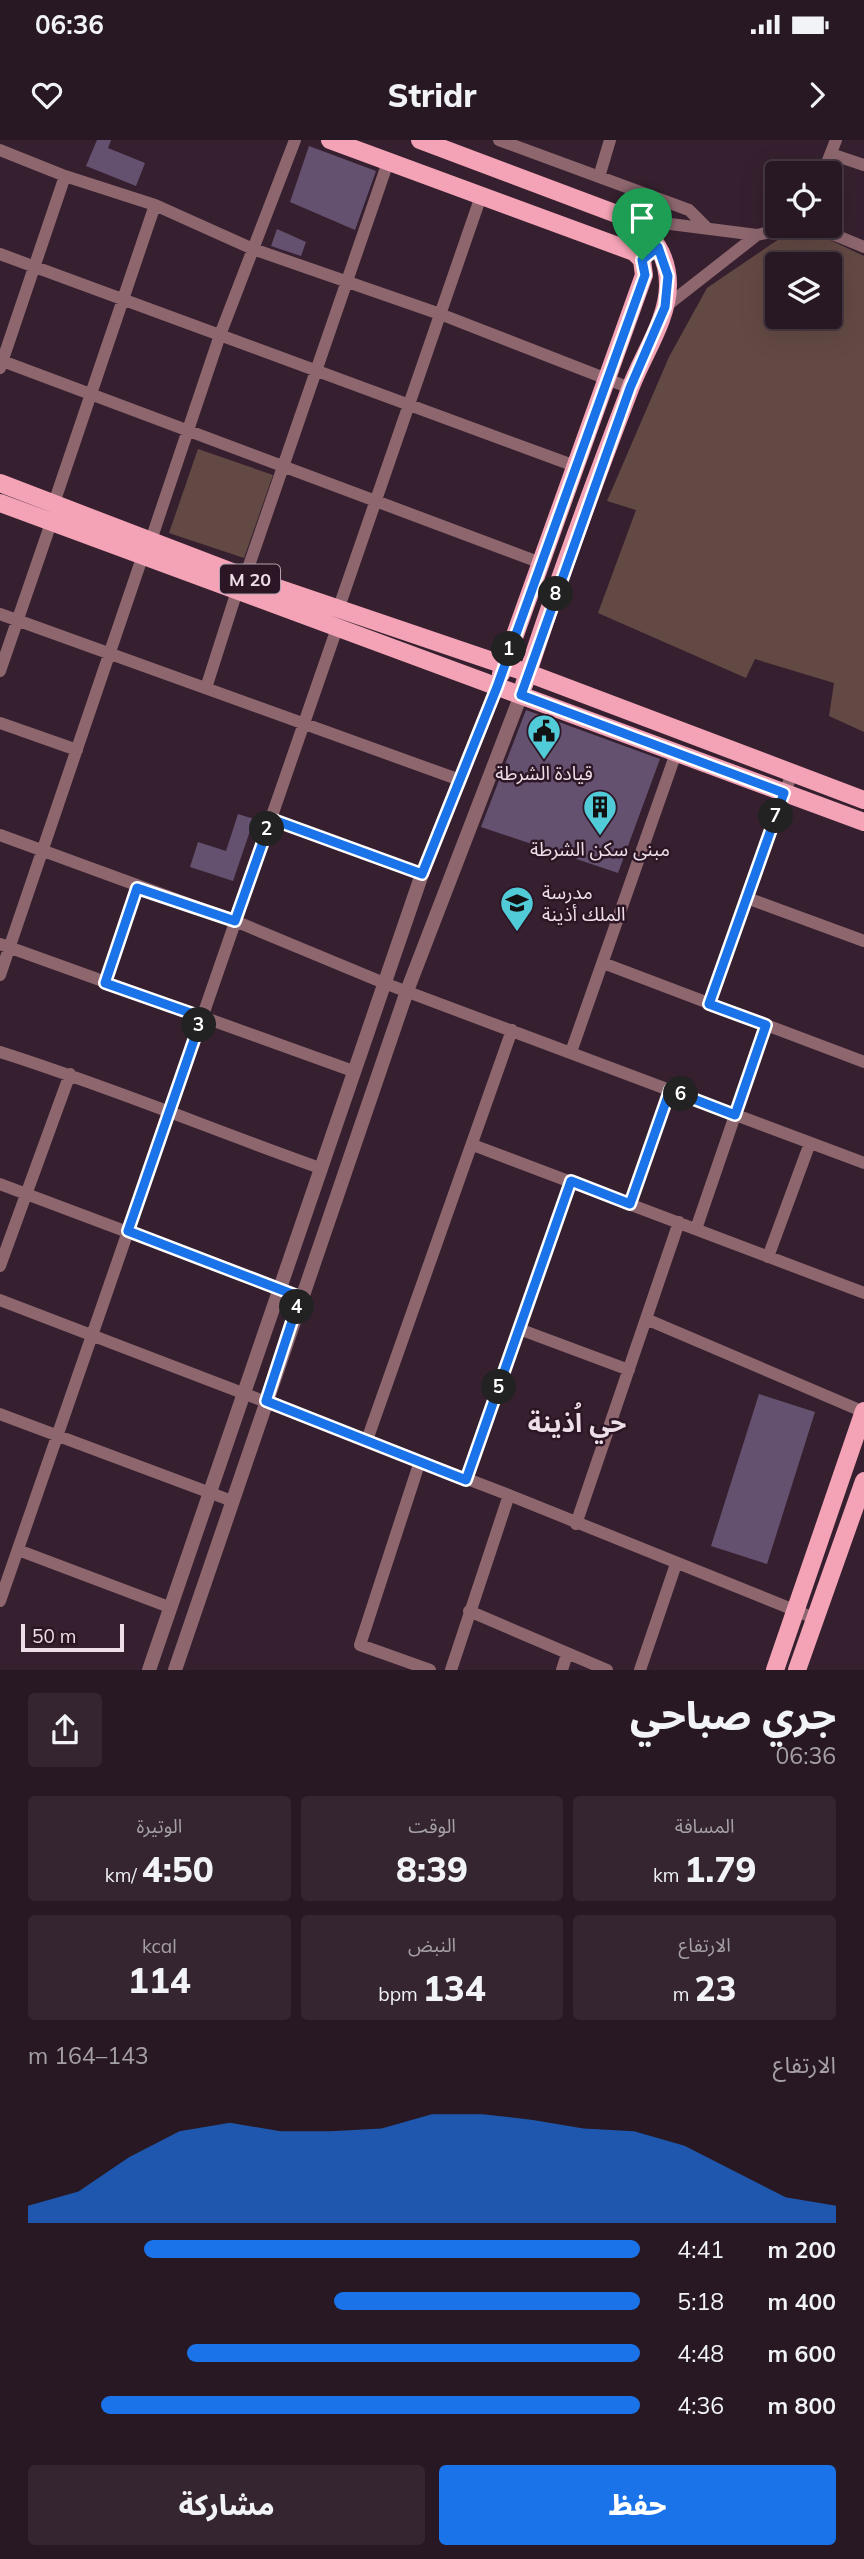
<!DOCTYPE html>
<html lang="ar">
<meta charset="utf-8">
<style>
body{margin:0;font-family:Mulish,"Noto Sans Arabic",sans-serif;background:#342530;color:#f1f3f6;direction:rtl;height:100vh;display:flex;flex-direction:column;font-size:26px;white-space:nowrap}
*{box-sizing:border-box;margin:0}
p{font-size:23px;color:#a5a0a6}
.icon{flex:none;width:38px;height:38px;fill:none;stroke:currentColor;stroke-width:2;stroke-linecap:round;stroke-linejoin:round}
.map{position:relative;height:1530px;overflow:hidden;direction:ltr}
.drawer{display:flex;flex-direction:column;background:#281823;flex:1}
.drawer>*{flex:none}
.fabs{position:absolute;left:765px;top:21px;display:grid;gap:14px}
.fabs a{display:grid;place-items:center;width:77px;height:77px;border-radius:7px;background:#281823;box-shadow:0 7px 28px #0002,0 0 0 2px #443741;font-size:35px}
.scale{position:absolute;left:21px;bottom:18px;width:103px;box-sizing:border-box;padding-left:7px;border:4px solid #eddee8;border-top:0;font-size:19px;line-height:24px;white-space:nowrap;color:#eddee8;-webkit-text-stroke:5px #2c1625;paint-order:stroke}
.pin{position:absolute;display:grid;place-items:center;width:60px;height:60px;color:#fff;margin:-72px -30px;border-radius:50% 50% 50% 0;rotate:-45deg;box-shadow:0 0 7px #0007}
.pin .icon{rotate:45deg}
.km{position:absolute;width:35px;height:35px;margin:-18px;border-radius:50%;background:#222;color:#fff;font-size:19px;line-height:35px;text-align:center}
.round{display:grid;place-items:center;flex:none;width:74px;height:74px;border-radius:7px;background:#342530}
.summary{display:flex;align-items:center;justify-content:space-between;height:119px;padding:0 28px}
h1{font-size:38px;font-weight:800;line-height:52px}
.figures{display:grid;grid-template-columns:repeat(3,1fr);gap:10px;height:119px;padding:7px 28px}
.figures div{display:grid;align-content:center;border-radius:7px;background:#342530;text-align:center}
.figures b{font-size:35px;font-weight:800}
.figures small{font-size:19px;font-weight:400}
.figures p{font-size:19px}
.chart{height:196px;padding:14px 28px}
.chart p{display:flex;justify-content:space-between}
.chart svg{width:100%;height:126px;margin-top:7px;fill:#1a73e8;opacity:.7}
.action{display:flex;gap:14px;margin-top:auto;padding:14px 28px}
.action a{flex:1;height:80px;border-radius:7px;background:#1a73e8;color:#fff;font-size:28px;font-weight:800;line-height:80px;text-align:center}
.action a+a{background:#342530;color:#f1f3f6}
ul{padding:0 28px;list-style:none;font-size:23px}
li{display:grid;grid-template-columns:112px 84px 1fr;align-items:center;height:52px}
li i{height:18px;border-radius:9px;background:#1a73e8}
.status{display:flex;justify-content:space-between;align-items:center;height:49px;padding:0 35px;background:#281823;direction:ltr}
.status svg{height:19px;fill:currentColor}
header{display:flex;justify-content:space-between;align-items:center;height:91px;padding:0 28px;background:#281823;font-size:32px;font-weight:800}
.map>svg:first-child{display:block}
.green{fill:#634944;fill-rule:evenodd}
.building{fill:#645170}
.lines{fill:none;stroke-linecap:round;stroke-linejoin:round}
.minor{stroke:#8d666e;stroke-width:12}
.tertiary{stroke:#8d666e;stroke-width:14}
.primary{stroke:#f3a3b5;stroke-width:18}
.route-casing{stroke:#fff;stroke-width:14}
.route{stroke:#1a73e8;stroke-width:9}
.labels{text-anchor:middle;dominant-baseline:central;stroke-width:5;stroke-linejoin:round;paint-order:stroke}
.shield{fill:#2c1625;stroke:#b3a2ae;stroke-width:2}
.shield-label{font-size:18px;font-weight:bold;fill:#eddee8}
.poi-label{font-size:19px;fill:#eddee8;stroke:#2c1625}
.district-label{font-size:26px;font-weight:bold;fill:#eddee8;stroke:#2c1625}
</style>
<div class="status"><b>06:36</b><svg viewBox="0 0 49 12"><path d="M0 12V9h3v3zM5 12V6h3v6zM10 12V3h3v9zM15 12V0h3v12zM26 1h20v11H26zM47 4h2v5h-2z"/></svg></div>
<header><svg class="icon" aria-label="forward" viewBox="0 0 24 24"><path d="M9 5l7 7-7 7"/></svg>Stridr<svg class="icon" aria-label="heart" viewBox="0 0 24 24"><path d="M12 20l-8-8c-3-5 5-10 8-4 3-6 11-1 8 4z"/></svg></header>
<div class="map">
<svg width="864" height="1530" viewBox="0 0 864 1530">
<rect width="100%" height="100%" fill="#36202f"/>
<path class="green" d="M779 99 830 100 864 116V592L829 576 834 543 755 519 746 538 598 473 636 370 607 361 669 217 707 148ZM777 124H830V177H777Z
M198 309 273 335 244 418 169 393Z"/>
<path class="building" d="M97 0H111L108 8 145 23 136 46 86 26Z
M309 6 376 31 355 90 290 62Z
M277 89 306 102 301 116 271 106Z
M526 570 660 619 618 733 481 687Z
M238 674 254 679 233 741 190 727 198 702 226 711Z
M759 1254 815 1272 767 1424 711 1406Z"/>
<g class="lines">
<path class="minor" d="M499 0 689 70 708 89
M0 10 65 36 155 65 253 109 440 174 630 248
M831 14 864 25
M823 33 836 0
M599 37 610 0
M631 79 757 95 789 88 812 90 835 95 864 107
M0 114 575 326
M665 167 757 95
M0 220 541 423
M0 228 65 36
M54 363 155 65
M151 400 220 195 295 0
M245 437 388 22
M338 470 481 56
M0 474 460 640
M0 531 51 383
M206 548 237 451
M0 583 77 610
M271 679 422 734
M0 695 235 781 384 843 864 1023
M747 758 864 801
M0 804 353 931
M603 823 864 922
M0 835 143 415
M105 843 137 748
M709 864 792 633
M0 912C108 946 213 990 320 1028
M571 912 676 613
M473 1005 864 1153
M0 1044 279 1149
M630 1064 670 950
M696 1089 766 885
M768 1117 810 1003
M0 1126 70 934
M0 1160 509 1355 814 1478
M646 1179 864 1272
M519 1189 629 1230
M0 1274 232 1361
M367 1300 512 890
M420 1321 360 1505 430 1530
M466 1340 571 1041
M576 1384 679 1082
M18 1410 169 1467
M0 1461 337 488
M469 1471 607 1530
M451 1530 509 1355
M562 1530 567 1514
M640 1530 676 1424"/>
<path class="tertiary" d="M149 1530 422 734 497 547
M175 1530 407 851 521 555"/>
<path class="primary" d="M330 0 634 112 642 120 644 135 501 534
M420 0 630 79C653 94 668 116 668 145 668 180 642 216 630 249 593 346 556 445 524 545
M0 343 245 437 528 533 864 660
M0 363 864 682
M775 1530 864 1271
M797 1530 864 1341"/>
</g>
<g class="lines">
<g class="route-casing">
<path id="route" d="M658 107 668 136 665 167 630 248 521 555 784 653 709 864 766 885 735 975 670 950 630 1064 571 1041 466 1340 266 1261 300 1157 128 1091 202 877 105 843 137 748 235 781 271 679 422 734 497 547 645 135 642 120Z"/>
</g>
<use href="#route" class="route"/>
</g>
<defs>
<g id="civic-pin" transform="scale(1.75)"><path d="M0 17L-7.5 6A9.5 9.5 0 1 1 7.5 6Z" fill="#52cbd9" stroke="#2c1625"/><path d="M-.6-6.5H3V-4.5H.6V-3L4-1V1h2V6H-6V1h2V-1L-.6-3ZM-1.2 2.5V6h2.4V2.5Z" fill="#111"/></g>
<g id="building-pin" transform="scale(1.75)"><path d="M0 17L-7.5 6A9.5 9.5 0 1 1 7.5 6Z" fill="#52cbd9" stroke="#2c1625"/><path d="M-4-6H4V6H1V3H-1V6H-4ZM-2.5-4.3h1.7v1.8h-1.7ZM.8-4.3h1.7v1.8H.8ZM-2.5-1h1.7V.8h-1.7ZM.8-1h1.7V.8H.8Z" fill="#111"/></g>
<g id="school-pin" transform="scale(1.75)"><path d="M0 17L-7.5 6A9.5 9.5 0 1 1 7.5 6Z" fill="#52cbd9" stroke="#2c1625"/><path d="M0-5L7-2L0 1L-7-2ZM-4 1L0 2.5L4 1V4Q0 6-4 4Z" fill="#111"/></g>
</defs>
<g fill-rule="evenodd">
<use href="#civic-pin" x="544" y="591"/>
<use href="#building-pin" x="600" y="667"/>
<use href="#school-pin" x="517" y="763"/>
</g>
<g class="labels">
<rect class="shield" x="220" y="424.5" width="60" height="29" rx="5"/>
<g class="shield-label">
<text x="250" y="439">M 20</text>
</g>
<g class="poi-label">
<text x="544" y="633">قيادة الشرطة</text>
<text x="600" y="709">مبنى سكن الشرطة</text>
<text x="542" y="752" text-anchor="start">مدرسة<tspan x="542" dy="22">الملك أذينة</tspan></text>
</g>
<g class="district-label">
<text x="577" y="1282">حي اُذينة</text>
</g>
</g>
</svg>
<div class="fabs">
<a><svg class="icon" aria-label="locate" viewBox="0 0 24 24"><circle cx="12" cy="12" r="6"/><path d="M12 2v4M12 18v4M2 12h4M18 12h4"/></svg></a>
<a><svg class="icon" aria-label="layers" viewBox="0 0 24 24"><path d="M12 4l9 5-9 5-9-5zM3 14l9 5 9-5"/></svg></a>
</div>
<div class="scale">50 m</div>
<div class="pin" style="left:642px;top:120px;background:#1e9e55"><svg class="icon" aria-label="arrive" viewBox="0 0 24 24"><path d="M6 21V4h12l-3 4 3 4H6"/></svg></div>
<b class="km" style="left:509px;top:509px">1</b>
<b class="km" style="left:267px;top:689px">2</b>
<b class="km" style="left:199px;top:885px">3</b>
<b class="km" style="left:297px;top:1167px">4</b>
<b class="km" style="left:499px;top:1247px">5</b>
<b class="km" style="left:681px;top:954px">6</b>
<b class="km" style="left:776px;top:676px">7</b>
<b class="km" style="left:556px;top:454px">8</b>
</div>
<section class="drawer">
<div class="summary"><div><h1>جري صباحي</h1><p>06:36</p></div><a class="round"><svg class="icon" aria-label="share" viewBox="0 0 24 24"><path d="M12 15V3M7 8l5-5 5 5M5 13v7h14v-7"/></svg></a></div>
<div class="figures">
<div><p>المسافة</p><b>1.79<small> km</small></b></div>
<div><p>الوقت</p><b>8:39</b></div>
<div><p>الوتيرة</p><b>4:50<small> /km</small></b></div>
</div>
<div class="figures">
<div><p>الارتفاع</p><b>23<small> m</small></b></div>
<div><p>النبض</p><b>134<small> bpm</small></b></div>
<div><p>kcal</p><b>114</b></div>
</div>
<div class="chart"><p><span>الارتفاع</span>143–164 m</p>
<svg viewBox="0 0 160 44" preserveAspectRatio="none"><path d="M0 44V38L10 33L20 21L30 12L40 9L50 12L60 12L70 11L80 6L90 6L100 8L110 11L120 12L130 17L140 26L150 35L160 38V44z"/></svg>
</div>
<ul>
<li><b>200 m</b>4:41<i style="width:81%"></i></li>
<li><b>400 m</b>5:18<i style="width:50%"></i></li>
<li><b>600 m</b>4:48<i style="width:74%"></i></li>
<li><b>800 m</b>4:36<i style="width:88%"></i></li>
</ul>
<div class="action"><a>حفظ</a><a>مشاركة</a></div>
</section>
